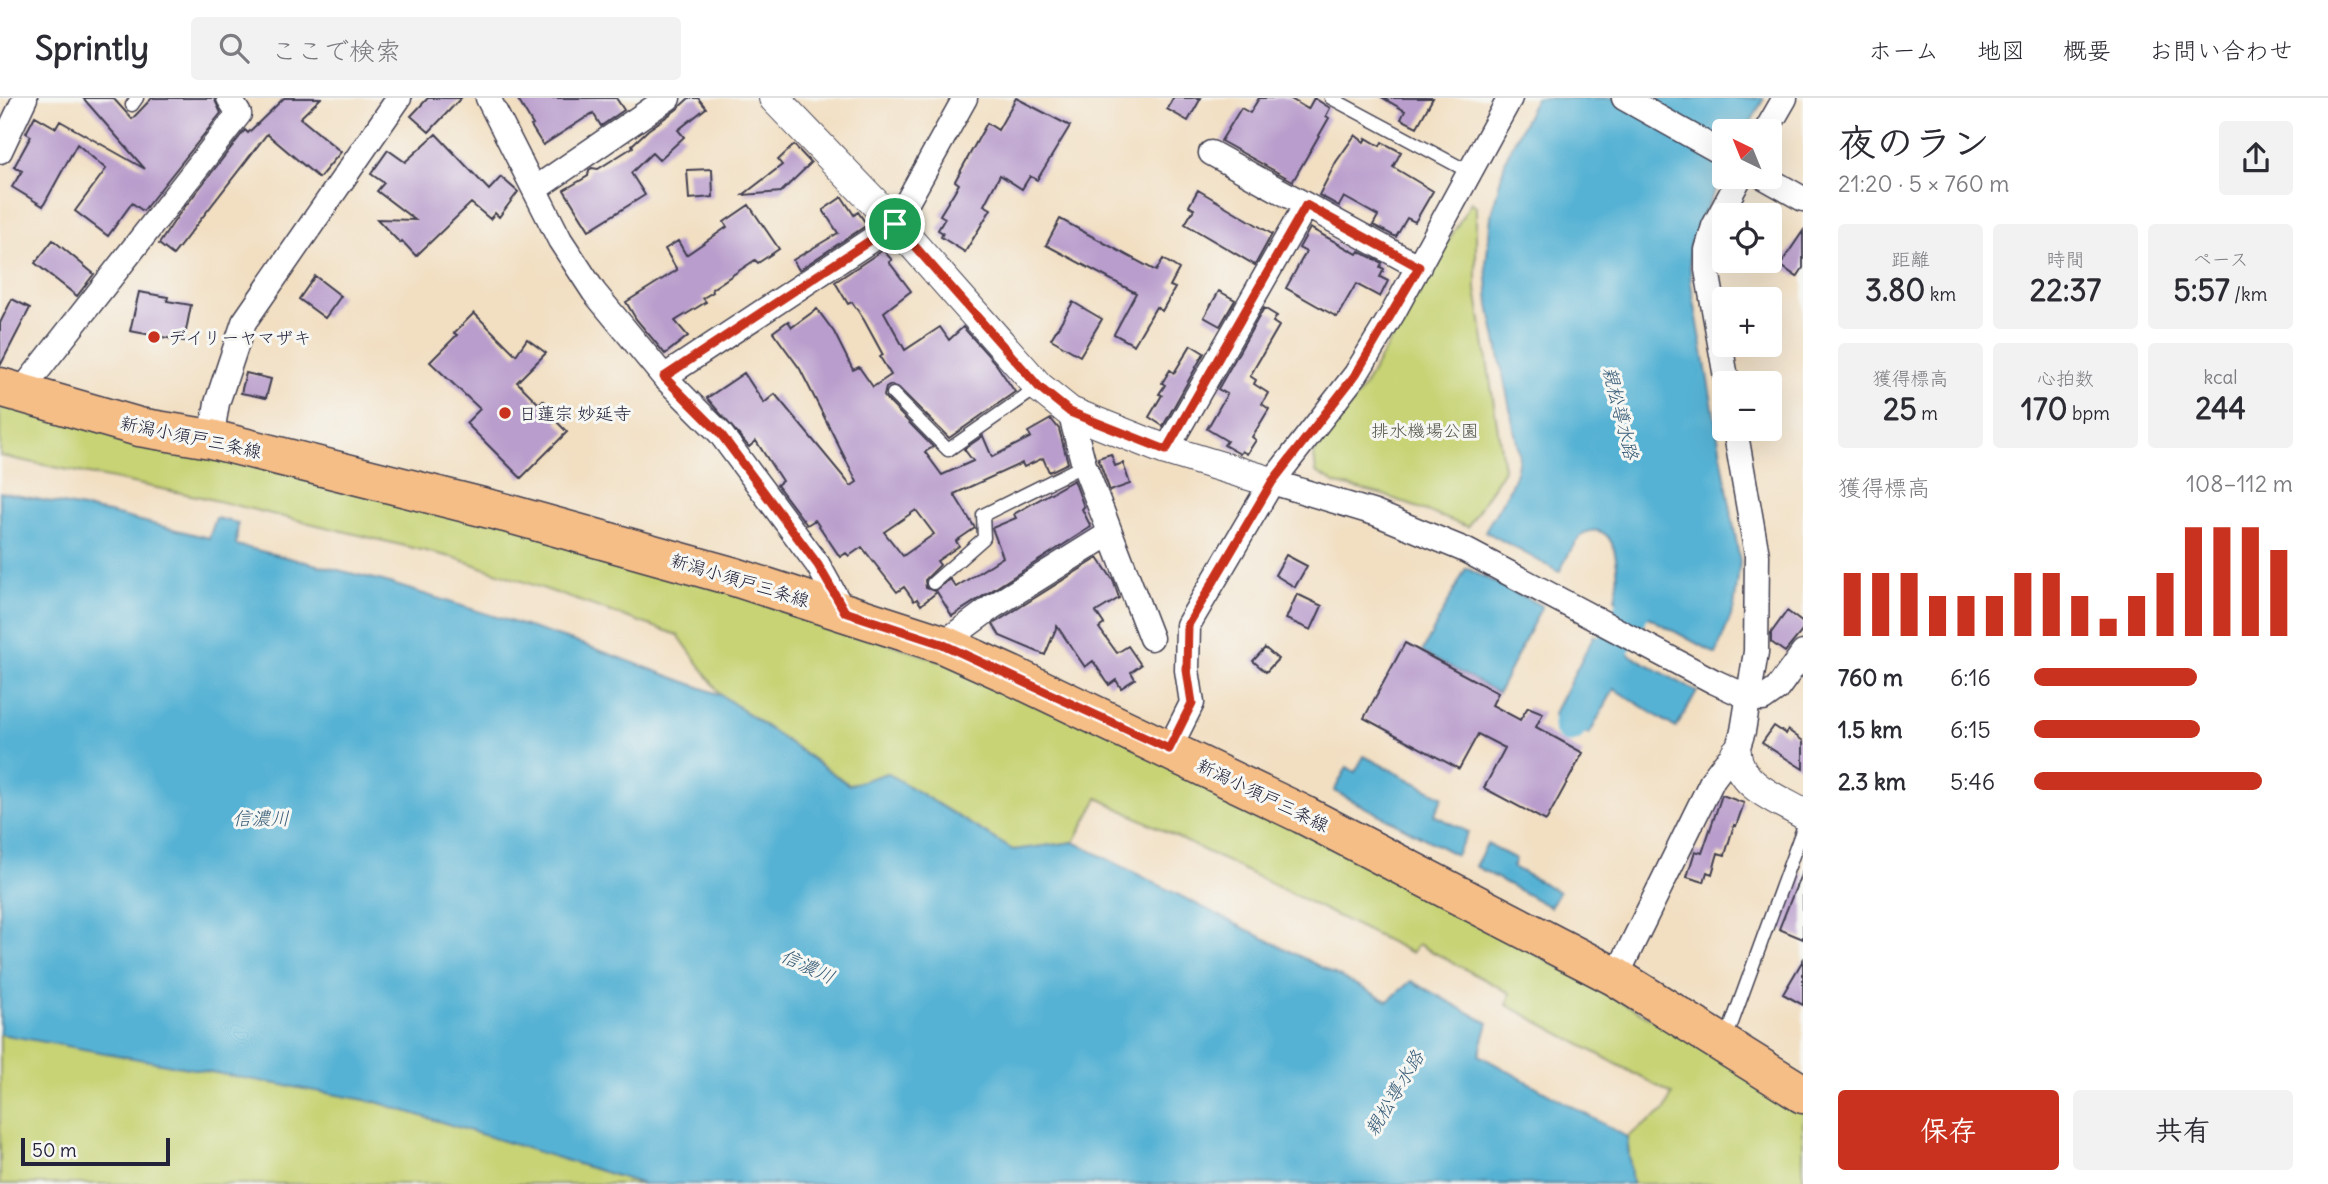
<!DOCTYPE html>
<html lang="ja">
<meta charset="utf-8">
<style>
body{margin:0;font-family:Delius,"Klee One",sans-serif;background:#f2f2f3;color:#2b2b33;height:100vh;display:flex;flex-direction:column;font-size:26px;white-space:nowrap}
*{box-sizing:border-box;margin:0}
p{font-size:23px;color:#7c7c81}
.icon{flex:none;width:38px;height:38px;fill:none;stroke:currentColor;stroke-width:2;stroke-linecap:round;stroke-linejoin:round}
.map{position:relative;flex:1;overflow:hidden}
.panel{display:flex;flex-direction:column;background:#fff;width:525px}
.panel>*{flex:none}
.needle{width:46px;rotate:317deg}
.fabs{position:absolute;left:1712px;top:21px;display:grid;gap:14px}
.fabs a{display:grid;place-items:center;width:70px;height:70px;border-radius:7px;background:#fff;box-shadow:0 7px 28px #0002;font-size:35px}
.scale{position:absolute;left:21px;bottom:18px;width:149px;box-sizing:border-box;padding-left:7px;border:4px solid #22223b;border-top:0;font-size:19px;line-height:24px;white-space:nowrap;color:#22223b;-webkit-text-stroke:5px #f6f6f2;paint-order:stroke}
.pin{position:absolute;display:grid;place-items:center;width:60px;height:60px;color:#fff;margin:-30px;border:4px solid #fff;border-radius:50%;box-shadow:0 2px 7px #0007}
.round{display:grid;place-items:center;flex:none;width:74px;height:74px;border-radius:7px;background:#f2f2f3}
.overview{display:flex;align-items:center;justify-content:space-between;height:119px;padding:0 35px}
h1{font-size:38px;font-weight:800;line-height:52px}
.stats{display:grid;grid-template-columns:repeat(3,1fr);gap:10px;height:119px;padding:7px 35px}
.stats div{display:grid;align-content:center;border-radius:7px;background:#f2f2f3;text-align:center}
.stats b{font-size:30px;font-weight:800}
.stats small{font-size:19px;font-weight:400}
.stats p{font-size:19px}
.chart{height:196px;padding:14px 35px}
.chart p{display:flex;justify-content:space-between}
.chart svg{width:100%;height:126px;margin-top:7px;stroke:#c8321e;stroke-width:6}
.button{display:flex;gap:14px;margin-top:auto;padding:14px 35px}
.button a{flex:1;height:80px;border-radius:7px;background:#c8321e;color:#fff;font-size:28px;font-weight:800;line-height:80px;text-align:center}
.button a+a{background:#f2f2f3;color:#2b2b33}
ul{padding:0 35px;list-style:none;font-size:23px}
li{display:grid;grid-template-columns:112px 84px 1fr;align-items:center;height:52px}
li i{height:18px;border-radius:9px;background:#c8321e}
header{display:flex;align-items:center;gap:42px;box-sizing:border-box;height:98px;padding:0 35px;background:#fff;border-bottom:2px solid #e1e1e2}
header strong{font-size:33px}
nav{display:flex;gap:38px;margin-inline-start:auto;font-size:24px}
.search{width:490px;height:63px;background:#f2f2f3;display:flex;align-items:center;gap:18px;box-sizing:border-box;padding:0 24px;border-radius:7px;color:#7c7c81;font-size:26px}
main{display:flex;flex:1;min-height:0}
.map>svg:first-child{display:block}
.green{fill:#c7d375;stroke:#747a58;stroke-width:2}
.water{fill:#56b2d4;stroke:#3c6a88;stroke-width:2}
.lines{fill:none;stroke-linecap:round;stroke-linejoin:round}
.river{stroke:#56b2d4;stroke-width:35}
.building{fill:#b99dcc;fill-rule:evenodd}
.service-casing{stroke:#413e4f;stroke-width:15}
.minor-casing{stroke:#413e4f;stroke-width:27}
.tertiary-casing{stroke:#413e4f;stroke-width:32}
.primary-casing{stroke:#413e4f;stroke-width:41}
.service{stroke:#fff;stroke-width:12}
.minor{stroke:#fff;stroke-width:24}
.tertiary{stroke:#fff;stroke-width:30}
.primary{stroke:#f6be87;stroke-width:38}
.route-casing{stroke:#fff;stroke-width:14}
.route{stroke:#c8321e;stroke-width:9}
.poi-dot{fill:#c8321e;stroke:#f6f6f2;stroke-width:2.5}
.labels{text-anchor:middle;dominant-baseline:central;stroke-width:6;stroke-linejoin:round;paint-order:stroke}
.poi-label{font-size:18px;fill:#22223b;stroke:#f6f6f2;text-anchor:start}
.park-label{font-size:18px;fill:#54574c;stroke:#f6f6f2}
.street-label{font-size:18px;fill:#22223b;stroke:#f6f6f2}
.water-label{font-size:19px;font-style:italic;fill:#375c78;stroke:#f6f6f2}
</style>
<header>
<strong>Sprintly</strong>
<div class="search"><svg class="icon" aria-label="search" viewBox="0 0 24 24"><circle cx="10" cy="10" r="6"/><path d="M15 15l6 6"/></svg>ここで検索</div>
<nav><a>ホーム</a><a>地図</a><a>概要</a><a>お問い合わせ</a></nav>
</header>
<main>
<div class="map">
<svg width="1803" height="1086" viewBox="0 0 1803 1086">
<rect width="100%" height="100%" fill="#f6f6f2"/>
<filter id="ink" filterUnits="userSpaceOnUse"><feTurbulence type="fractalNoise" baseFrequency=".0143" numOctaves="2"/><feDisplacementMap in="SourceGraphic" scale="14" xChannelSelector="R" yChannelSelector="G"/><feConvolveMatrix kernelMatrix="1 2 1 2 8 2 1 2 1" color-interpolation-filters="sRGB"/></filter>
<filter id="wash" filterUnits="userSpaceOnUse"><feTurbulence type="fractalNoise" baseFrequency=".00686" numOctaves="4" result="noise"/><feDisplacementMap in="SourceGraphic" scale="28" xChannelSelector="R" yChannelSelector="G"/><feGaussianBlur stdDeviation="1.57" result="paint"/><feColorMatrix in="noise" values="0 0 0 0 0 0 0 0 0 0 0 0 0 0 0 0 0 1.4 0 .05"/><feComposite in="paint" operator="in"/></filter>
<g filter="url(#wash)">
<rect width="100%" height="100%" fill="#f2dfc2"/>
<path class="green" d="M1471 104 1476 108V191L1504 371 1468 429 1384 397 1337 386 1316 374 1314 356 1360 295Z
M0 295 589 444 1020 590 1315 733 1803 1005V1086H1632L1627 1039 1665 1012 1672 996 1507 907 1510 895 1418 846 1412 855 1098 700 1074 744 1013 752 887 675 850 687 721 597 678 537 455 460 201 399 0 358Z
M0 934 377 1004 643 1086H0Z"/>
<path class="water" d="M1536 0H1764L1746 33H1724V72L1689 149 1691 185 1740 464 1734 510 1716 556 1615 501C1619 484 1620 437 1598 433 1593 432 1586 433 1582 437 1572 445 1566 463 1559 474L1485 433C1499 408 1518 385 1519 355L1489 207 1486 166 1491 118 1506 60Z
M0 394 109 415 209 440 216 420 238 425 236 447 383 483 582 546 721 597 849 687 887 675 1013 752 1074 744 1388 903 1411 883 1488 925 1479 957 1627 1039 1632 1086H643L376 1004 0 936Z
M1466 470 1542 508 1498 595 1422 554Z
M1594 537 1697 594 1676 630 1614 591 1589 637 1553 617Z
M1364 658 1443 699 1434 717 1468 734 1456 757 1334 693 1347 669 1355 674Z
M1487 746 1516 761 1513 769 1559 794 1550 809 1475 768Z"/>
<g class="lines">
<path class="river" d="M1570 627 1641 496 1642 466"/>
</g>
<g id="blocks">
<path class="building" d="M83 0H113L132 21 152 0H214L221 15 143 113 132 105 108 138 75 113 106 71 77 46 43 108 12 89 22 73 14 69 31 38 26 35 35 18 56 30 60 23 145 71Z
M284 0H321L300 20 341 54 319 80 267 36 173 157 159 146 177 119 245 32 248 35Z
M428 0H461L429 34 411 18Z
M517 0H616L624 12 601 28 593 15 543 47 531 28 533 27Z
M689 0H698L706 10 678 32 684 39 659 62 652 55 631 75 645 97 589 132 564 92 588 78 589 72 592 70 598 71 633 49 632 47 648 32 676 12Z
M1016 0 1070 28 1037 82 1030 78 1022 91 1000 77 984 107 991 111 965 154 941 139 943 135 938 132 945 120 940 117 959 86 955 83 987 25 998 32Z
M1173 0H1201L1188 23 1167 11Z
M1259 0H1289L1308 11 1314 0 1330 10 1326 18 1329 20 1293 83 1221 43 1241 10 1250 15Z
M1383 0H1433L1417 29 1401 21 1405 13Z
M436 36 489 92 501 79 518 94 499 119 495 115 490 121 471 105 416 158 402 143 400 145 377 121 415 122 377 93 384 85 371 76 388 52 405 64Z
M1355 37 1364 44 1366 40 1380 48 1382 44 1401 54 1393 69 1433 93 1415 124 1407 120 1396 139 1373 127 1378 118 1344 99 1339 108 1319 97 1336 64Z
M794 47 811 65 781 94 743 97 782 67 778 62Z
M712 71 713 99 689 101 687 72Z
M1198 92 1272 136 1255 167 1185 126 1194 111 1189 108Z
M842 99 854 117 858 114 867 127 799 172 793 162 838 135 823 112Z
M749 107 779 151 758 165 755 162 712 191 713 194 703 200 706 204 675 223 688 238 665 256 636 221 626 204 677 172 665 151 678 143 686 157 727 129 724 124Z
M1060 121 1156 173 1163 161 1179 171 1170 188 1175 190 1162 213 1156 209 1134 247 1114 236 1136 195 1046 147Z
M1310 130 1357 156 1359 153 1382 165 1380 169 1384 171 1380 179 1388 183 1380 199 1356 186 1337 219 1286 190 1306 154 1299 150Z
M1803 133V170L1797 179 1780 167Z
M53 142 94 176 77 198 35 165Z
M883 152 892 162 889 164 911 193 884 214 905 252 940 229 949 242 963 229 996 266 1015 294 949 340 899 290 891 287 886 290 884 298 887 302 933 349 925 354 942 377 973 363 964 351 983 338 992 359 1031 339 1028 334 1051 321 1059 331 1068 365 1049 374 1043 360 1024 369 1022 365 954 396 975 430 956 443 959 448 937 463 940 467 925 482 926 490 935 493 950 481 956 489 1003 459 992 430 1016 420 1014 416 1074 382 1084 409 1082 411 1091 429 952 518 937 494 921 507 917 501 914 503 904 489 897 494 862 449 849 458 846 455 840 459 815 422 807 427 777 387 782 383 756 343 749 349 707 300 744 275 764 305 775 296 851 388 857 384 800 271 773 234 788 223 792 229 817 211 834 234 853 272 859 269 873 289 891 277 880 259 883 257 864 222 852 204 848 206 835 184ZM916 412 934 436 903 458 884 434Z
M315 178 341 198 325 220 299 201Z
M1219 193 1235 202 1220 228 1204 219Z
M139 194 168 199 167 203 191 207 184 243 130 233Z
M12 201 30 210 0 268V225Z
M1073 204 1102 221 1080 258 1051 241Z
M1264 210 1277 218 1273 224 1279 228 1250 278 1256 282 1254 286 1268 295 1262 306 1269 311 1252 339 1256 342 1247 356 1242 353 1240 356 1224 347 1227 343 1207 331 1227 296 1218 291Z
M474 215 516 257 527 241 546 255 517 284 539 306 543 302 560 319 556 323 567 334 521 380 466 325 480 311 430 264 457 237 454 235Z
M1191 247 1204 255 1163 328 1149 319 1162 297 1159 296 1165 287 1162 285 1170 272 1174 275Z
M246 275 271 281 266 300 241 295Z
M1111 356 1115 368 1123 365 1130 386 1110 393 1098 360Z
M1286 457 1307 468 1295 489 1275 477Z
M1098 460 1113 482 1119 500 1096 514 1104 526 1099 530 1117 555 1128 548 1141 567 1131 574 1135 581 1121 590 1116 582 1109 587 1093 563 1085 569 1057 528 1045 557 1000 538 993 526Z
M1297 496 1322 508 1311 532 1286 521Z
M1787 513 1803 525V532L1785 554 1771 544V535Z
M1405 545 1498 595 1492 607 1520 622 1528 609 1543 615 1536 629 1583 655 1546 723 1484 690 1505 650 1478 636 1459 671 1364 620Z
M1265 550 1278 561 1266 574 1253 563Z
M1774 628 1786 636 1788 632 1803 643V671L1762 645Z
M1722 697 1744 705 1736 728 1734 727 1725 757 1718 755 1712 776 1707 774 1704 784 1687 779 1695 753 1702 755Z
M1802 774 1803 775V841L1779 831Z
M1803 862V907L1783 896Z"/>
</g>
</g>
<g filter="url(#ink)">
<use href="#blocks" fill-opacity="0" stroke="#413e4f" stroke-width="2"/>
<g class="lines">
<g class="service-casing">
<path id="service" d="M1331 0 1471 75
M132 7 137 0
M893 296 948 352 1038 289
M933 485 984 440 983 417 1084 367
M1725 944 1803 730"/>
</g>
<g class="minor-casing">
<path id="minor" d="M488 0 560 142 594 194 664 279 720 335 818 467 844 514
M1624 0 1724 56
M1766 33 1785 0
M0 53 25 0
M1211 55 1419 169
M1764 79 1803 101
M535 91 668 0
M664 279 895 126 965 0
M1727 285 1707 172V152L1714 128 1740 79
M20 295 239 16 229 0
M1070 314 1084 367 1151 540
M211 341 217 305 244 224 399 0
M1166 352 1306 107
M1272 384 1375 415 1465 452 1713 583 1750 600 1763 601 1777 591 1803 555
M942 546 992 509 1109 436
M1169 651 1192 605 1187 572 1188 527 1272 384 1356 276 1393 215 1510 0
M1616 879 1713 681 1725 665 1736 655 1743 633 1756 554 1757 457 1735 331"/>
</g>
<g class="tertiary-casing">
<path id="tertiary" d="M774 0 895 126 1039 289 1070 314 1166 352 1272 384
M1736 655C1739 688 1778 701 1803 716"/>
</g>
<g class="primary-casing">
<path id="primary" d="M0 289 139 329 211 341 506 415 735 479 942 546 1011 577 1302 716 1616 879 1803 996"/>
</g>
<use href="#service" class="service"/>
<use href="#minor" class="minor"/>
<use href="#tertiary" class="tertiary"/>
<use href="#primary" class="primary"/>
</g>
</g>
<g class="lines" filter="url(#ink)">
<g class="route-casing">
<path id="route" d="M1306 107 1419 169 1356 276 1272 384 1188 527 1187 572 1192 605 1169 651 942 546 845 514 818 467 720 335 664 279 895 126 1039 289 1070 314 1166 352Z"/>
</g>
<use href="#route" class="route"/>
</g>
<g class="poi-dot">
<circle cx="154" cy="239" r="7"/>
<circle cx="505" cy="315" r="7"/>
</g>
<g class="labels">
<g class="poi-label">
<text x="168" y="239">デイリーヤマザキ</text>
<text x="519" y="315">日蓮宗 妙延寺</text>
</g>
<g class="park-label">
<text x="1425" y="332">排水機場公園</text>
</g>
<g class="street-label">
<text transform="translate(191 339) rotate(12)">新潟小須戸三条線</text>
<text transform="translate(740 482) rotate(17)">新潟小須戸三条線</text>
<text transform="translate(1263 697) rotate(26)">新潟小須戸三条線</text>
</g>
<g class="water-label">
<text transform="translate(1621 315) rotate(76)">親松導水路</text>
<text x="261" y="720">信濃川</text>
<text transform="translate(808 868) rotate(25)">信濃川</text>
<text transform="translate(1394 995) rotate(-59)">親松導水路</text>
</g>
</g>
</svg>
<div class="fabs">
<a><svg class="needle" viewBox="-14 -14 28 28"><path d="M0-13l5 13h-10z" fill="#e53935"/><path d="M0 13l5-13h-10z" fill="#7c7c81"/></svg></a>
<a><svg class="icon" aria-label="locate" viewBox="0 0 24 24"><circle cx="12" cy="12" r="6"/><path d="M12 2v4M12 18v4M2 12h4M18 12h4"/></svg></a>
<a>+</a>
<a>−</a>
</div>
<div class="scale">50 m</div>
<div class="pin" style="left:895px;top:126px;background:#1e9e55"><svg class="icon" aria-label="arrive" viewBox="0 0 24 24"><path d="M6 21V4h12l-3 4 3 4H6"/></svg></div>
</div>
<section class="panel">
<div class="overview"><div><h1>夜のラン</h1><p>21:20 · 5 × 760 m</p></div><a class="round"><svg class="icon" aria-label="share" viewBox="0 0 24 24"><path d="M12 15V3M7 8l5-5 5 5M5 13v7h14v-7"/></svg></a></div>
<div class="stats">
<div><p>距離</p><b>3.80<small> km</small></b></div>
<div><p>時間</p><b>22:37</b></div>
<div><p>ペース</p><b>5:57<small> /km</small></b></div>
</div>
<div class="stats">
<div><p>獲得標高</p><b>25<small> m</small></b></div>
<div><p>心拍数</p><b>170<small> bpm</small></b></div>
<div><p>kcal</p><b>244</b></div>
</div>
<div class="chart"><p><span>獲得標高</span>108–112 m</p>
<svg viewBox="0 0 160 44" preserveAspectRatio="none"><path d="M5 44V22M15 44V22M25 44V22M35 44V30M45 44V30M55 44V30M65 44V22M75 44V22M85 44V30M95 44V38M105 44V30M115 44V22M125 44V6M135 44V6M145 44V6M155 44V14"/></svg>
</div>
<ul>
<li><b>760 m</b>6:16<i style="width:63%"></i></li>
<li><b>1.5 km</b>6:15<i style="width:64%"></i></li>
<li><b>2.3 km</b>5:46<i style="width:88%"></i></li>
</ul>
<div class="button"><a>保存</a><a>共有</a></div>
</section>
</main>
